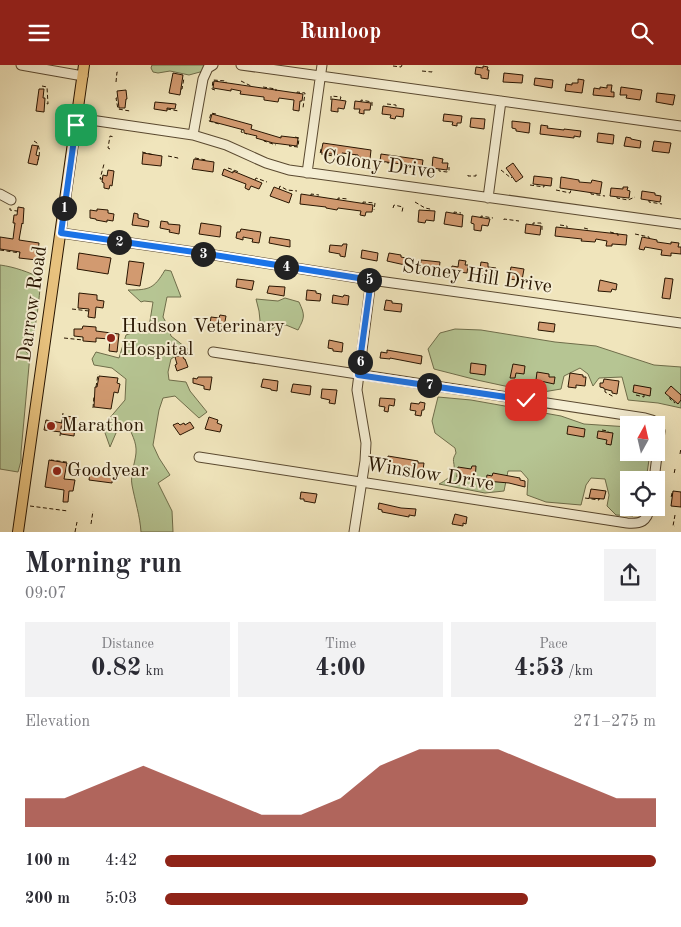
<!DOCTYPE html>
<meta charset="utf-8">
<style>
body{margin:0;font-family:"Old Standard TT",serif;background:#f2f2f3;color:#2b2b33;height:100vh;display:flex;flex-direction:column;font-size:19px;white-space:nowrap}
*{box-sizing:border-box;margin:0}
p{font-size:16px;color:#7c7c81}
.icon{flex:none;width:28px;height:28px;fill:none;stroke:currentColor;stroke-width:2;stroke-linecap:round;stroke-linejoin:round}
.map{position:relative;height:467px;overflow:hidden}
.sheet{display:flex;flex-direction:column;background:#fff;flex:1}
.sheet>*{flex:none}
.needle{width:32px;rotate:8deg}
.controls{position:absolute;left:620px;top:351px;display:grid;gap:10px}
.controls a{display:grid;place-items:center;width:45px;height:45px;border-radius:0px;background:#fff;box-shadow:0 5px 20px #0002;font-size:25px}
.pin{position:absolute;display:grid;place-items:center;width:42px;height:42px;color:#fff;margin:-21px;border-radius:10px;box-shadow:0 2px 8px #0006}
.km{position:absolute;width:25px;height:25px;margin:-12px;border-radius:50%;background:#222;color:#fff;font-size:14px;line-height:25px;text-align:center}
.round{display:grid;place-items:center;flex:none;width:52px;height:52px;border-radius:0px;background:#f2f2f3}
.headline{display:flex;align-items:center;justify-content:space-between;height:85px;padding:0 25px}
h1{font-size:28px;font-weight:700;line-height:38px}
.stats{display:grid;grid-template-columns:repeat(3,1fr);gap:8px;height:85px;padding:5px 25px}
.stats div{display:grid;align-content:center;border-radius:0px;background:#f2f2f3;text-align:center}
.stats b{font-size:25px;font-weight:700}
.stats small{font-size:14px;font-weight:400}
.stats p{font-size:14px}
.chart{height:140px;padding:10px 25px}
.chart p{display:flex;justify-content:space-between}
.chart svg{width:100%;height:90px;margin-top:5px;fill:#8f2418;opacity:.7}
ul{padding:0 25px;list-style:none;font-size:16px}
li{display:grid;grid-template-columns:80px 60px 1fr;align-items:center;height:38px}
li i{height:12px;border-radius:6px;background:#8f2418}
header{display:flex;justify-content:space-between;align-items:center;height:65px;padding:0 25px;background:#8f2418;color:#fff;font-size:22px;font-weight:700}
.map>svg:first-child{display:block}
.green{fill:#b6c593;stroke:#6f6d4a}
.building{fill:#d29a70;stroke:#281501}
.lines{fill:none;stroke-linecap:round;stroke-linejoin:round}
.minor-casing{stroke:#5a4930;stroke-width:11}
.major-casing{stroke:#281501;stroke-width:12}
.path{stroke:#281501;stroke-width:1;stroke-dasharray:4 2.5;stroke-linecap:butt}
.minor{stroke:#f5eed3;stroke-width:9}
.major{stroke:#e8c27e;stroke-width:10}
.route-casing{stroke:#fff;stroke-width:10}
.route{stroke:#1a73e8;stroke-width:6}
.poi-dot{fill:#8f2418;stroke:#f5eed3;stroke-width:2}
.labels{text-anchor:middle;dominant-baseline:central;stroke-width:4;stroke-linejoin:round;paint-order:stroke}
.street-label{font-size:20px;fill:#281501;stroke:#f5eed3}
.poi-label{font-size:20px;fill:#281501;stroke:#f5eed3;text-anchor:start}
</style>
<header><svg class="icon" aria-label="menu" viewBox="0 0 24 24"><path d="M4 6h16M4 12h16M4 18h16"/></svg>Runloop<svg class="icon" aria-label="search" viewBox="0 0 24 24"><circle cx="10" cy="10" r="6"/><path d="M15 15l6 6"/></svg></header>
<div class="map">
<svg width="681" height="467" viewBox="0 0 681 467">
<rect width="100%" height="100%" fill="#f0e5bc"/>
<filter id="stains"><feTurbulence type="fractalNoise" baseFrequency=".004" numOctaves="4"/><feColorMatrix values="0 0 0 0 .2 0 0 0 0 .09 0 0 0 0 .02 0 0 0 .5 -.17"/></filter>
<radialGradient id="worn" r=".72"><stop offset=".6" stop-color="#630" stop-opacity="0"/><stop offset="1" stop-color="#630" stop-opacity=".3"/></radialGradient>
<path class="green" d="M152 0H212L200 7 189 10 170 6 158 8 153 7 151 3Z
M0 200C15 202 28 207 41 213 39 231 37 274 25 286L30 290 21 387V396L18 407 0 404Z
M165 205 171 206 181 232H167L163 252 168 261 171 271 189 285 180 288 171 294 168 307 169 315 186 317 190 326 207 347 199 353 175 331 163 333 159 345 153 380 159 393 170 410 158 418 172 446 173 467H141C140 451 135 436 132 420 130 409 135 399 136 388 137 377 131 368 127 358L116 368 110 382 104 365 108 355 125 335 126 314 112 303 94 300 92 294 96 287 119 293 126 270 149 262 153 237 144 236 141 237 128 225C149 225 154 224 165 205Z
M285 233 299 237C305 250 305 252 298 265L286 260 276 261 270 266 261 265 259 246 256 234 278 236Z
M455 264 481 265 555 277 596 281 654 300 681 302V343L658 338 628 335 622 312 599 313 593 321 588 309 580 303 564 311 561 324 537 328 477 315 434 304 428 284 440 268Z
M438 332 471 335 561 351 584 359 629 362V388H650L646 415H629V442L639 443 633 451 616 450 607 441 609 430 605 414 591 413 586 420 581 440 546 437 527 430 528 414 521 406H508L504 426 485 428 439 419C445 416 452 411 454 404 455 397 451 396 456 388L455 383 435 368 432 356Z"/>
<path class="building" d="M483 1 488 2 487 5H489L488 14 481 13V10L475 9 476 2 483 3Z
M173 8 183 10 180 30 169 28Z
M504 8 523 10 522 18 503 17Z
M535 13 553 15 552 23 534 20Z
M578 14 584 15 582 28 565 26 566 19 572 20V18H578Z
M214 16 303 29 302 36H300L299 46 293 45 294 35 279 33 278 37 264 35V32L240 29 241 26 231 24V26L213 23Z
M607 20H612L611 27H614V32L593 30 594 23 600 24V22L607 23Z
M621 22 642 25 640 35 626 33 627 30H620Z
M39 24H44L43 33H45L44 47 36 46Z
M126 25 127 34H126L125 43H119L117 26Z
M657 28 675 30 673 40 656 37Z
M332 34 346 36 344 44 338 43V47L331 46Z
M355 36 371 38 370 45H364V49L359 48 360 44H354Z
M155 37 176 39 175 44 167 43V46L154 44Z
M383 41 404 44 403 52 396 51 395 54 390 53 391 50 382 49Z
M212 49 252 60 251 64 281 73V71L298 73 297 81 273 78 256 73 257 71 244 68V65L210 56Z
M444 49 462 51 461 58H457V61L452 60 453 57 443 56Z
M471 53 485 54 484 64 470 62Z
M512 56 530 58 529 68 516 66V64L512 63Z
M541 60 548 61 547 63 564 65V64L581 66 580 72 574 71V73L540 69Z
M598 68 614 70 613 79 597 77Z
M626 72 631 73V74L641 76 640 83 624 81Z
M654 76 671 78 669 88 652 86Z
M323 78 371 85 370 94 358 92V90L342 88V90L321 88Z
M32 80 38 81 36 90 39 91 37 100 28 98Z
M143 88 162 91 161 101 142 99Z
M381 89 423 95 422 102 380 96Z
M433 92 443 94 442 98H448L447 105 432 103Z
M194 94 214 97 213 107 192 104Z
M513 98 523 112 516 117 506 103Z
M224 104 233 108V106L262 118 259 124 251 121 249 125 245 123 246 119 222 110Z
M108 105 114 106 112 121 110 120 109 124 104 123V118L102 117 103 110 107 111Z
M534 111 552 113 551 121 533 119Z
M561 112 579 115V117L591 118 592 115 602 117 600 129 560 123Z
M274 122 292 129 289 138 270 131Z
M623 122H628L627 125 630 126 629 133 610 131 611 123 623 124Z
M642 126 655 128V130L661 131 660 137 641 134Z
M301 129 373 140 372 147H366L365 151 360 150 361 146 338 143 337 145 326 143V142L300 139Z
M18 142 24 143 23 159 22 158 19 175 39 178 37 195 19 193 20 187 0 184V172L13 174 15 158H13L14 150H17Z
M97 144 108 145V148L114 149 113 156 107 155V157L96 155V154L90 153V145L97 146Z
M419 145 435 146 434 156 426 155 425 158 418 157Z
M446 147 463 150 462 162 444 159Z
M134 148 138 149V153L149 156 148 162 132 160Z
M472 151 490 154 488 161 482 160 481 166 474 165V159L471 158Z
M161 156 168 157V159L180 160 179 169 169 167 170 165 160 163Z
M201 158 221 161 220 172 199 169Z
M526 159 541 161 540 170 525 168Z
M556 162 627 170 626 180 612 179V181H606L607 176 596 174 595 177 581 176 582 174 555 171Z
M241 164 261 167 259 178 252 177 253 174 243 172V175L236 173 237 167H240Z
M270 172 290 175V182L269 178Z
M642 172 657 175V177L671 179V177L679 178 678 182H681V189L671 188V191L661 190 662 185 645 182 644 185 639 184Z
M343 179H347L345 192 340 191V189L329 187 330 180 342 181Z
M362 185 378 188 377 196 361 193Z
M79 188 111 193 108 209 77 204Z
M389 188 401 190V192L406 193 405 200 387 196Z
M421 195 440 197 439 205 420 202Z
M459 195 466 196 465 200H468L467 208 451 206 452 201 458 202Z
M129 196 144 198 140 221 126 219Z
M481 197 488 198V202L496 203 494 212 479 210Z
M511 202 524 204 522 215 518 214 517 215 509 214Z
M665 213 673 214 670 234 662 233Z
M237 214 254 216 252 225 236 222Z
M600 215 617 219 616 225 612 224 611 227 598 226Z
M269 221 285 222 284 231 267 228Z
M307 225 316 226V228L321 229 320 236 306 235Z
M79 228 97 230V235L104 236 103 243 96 242 95 253 88 252 89 244 78 243Z
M333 230 343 232 344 230 349 231 348 240 332 238Z
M386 235 392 236V238L402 239 401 247 384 245Z
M220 250 226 251 224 262 210 259 211 252 219 253Z
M539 257 555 259 554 267 538 265Z
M83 261 96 262V266L119 269 117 287 109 286 110 274 96 273V277L83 276V272L74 271V264H82Z
M329 275 343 278 342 287 333 286V284L328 283Z
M387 285 422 291 421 299 390 293V294L380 293 381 287 387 288Z
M182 290 184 294H185L188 302 177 306 175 300 177 299 175 292Z
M471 298 486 300 485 310 470 308Z
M513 299 525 301 524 309 516 308 515 313H510Z
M537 307 549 309V312H555L554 319 536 315Z
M570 308 583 310V312H586L585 321 576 320V323L568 322Z
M99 311 118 313 117 318 120 319 118 328 114 327 111 344 94 342 95 322H97Z
M198 312H212L210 325 204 324V321L193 318V313L197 314Z
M263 314 278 316 277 326 271 325V324L261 322Z
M604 314 619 316 617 329 612 328V326L604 324V323L600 322V318H603Z
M293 319 311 321 310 330 291 327Z
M634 320 651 323 650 331 633 327Z
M671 321 681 330V335L678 339 665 328Z
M322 324 337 325 335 339 329 338 330 335 321 333Z
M380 333 395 334 394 341 389 340 388 347 384 346 385 342 379 341Z
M420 337 425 338 424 345H422L421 351 415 350 416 346 410 345 411 338 419 339Z
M63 351 76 352 74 371 61 369V367L44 365 46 355 62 358Z
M209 352 218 355 217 358 222 360 220 367 205 364Z
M190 357 194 363 180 370 173 360 178 358 180 360 184 358 185 360Z
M568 361 585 364 584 372 567 369Z
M598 366 613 368 611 380 606 379 607 375 597 373Z
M388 391 418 396V398H424L423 405 387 401Z
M49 395 67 398 64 414 75 415 73 426H69L68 437H63L64 425 45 422Z
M472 401H476L475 415 457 412 458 402 471 404Z
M90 407 113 410 112 418 89 415Z
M493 408 520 413V415L525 416V422L509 418 486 416 487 410 492 411Z
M591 424 606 426 604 434 589 433Z
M673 426 681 427V442L671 441Z
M301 427 317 429 315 438 304 436V434H300Z
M379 438 401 443 416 444 415 451 409 450V452L382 447V445L378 444Z
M455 449 467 452 466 459 463 458V461L452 459Z"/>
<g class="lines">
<g class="minor-casing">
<path id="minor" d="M21 0 83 11
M241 0 681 61
M77 53 193 70 226 80 266 98 289 105 681 159
M193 70 203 14 208 3 213 0
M307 108 322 0
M0 129 11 135
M488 133 501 36
M61 168 208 189 371 215 681 258
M213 287 645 353 652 355 656 358 660 366 654 415
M199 392 627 458C641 459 647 457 650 442
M354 467 365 396 366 378 357 325 371 215"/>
</g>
<g class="major-casing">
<path id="major" d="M18 467 84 0"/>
</g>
<path class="path" d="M393 1 401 2 402 0
M422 6 432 7V6
M241 16 251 21
M116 17 117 7H119
M42 21 47 22 48 39 45 38
M263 22 276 24V26
M181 24H182L184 13
M215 25 212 24 213 15 226 16V18
M297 28V27L305 28 303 43
M117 33H116L118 44 130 46
M331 35V31L341 32 340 35
M361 37V35L372 37V42
M387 39 396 40V42
M167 44 179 46
M216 49 211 48 209 56 219 59V58
M242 65 241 67 247 69
M264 75V76L276 80
M34 76 37 78C40 82 40 92 38 95
M290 80 289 81 298 82 299 73 295 72
M110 84 108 83 110 71 114 72
M321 84 320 89 334 91V89
M142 87 154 90
M168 91 178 93V94
M356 91V90
M357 91V93H365
M195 93 206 95 205 96
M374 96 389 98V97
M228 103 239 107V108
M401 103 412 101 417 102V101
M439 104V106L447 107 449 106V102
M501 105 511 113 512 112
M468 110V111H476V108
M102 114H100L104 99
M255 115 256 113 267 117
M530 120 544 122V120
M279 124 280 121 287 125 297 126
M556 125 570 128 571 125
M591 128V129L605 131
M311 130V129L319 130
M617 132V133L628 135 635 132
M338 135V133L348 134
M649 135V137L662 139
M415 137 425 143 430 144V146
M363 138V137L375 138 374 145
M10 143V145L17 146
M393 143 394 140 403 142 402 147
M454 148V147L461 148
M481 153V151L493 153
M504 155V154L519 156
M533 160V158H541L542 161V166
M560 160 567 161V163
M584 163 588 164 589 166
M610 167 618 169V171
M635 169 649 172V173
M0 185 20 188
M72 244 89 246
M64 273 83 275
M96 322 98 309
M605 325V327L614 332
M636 330 644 332V330
M670 332V334L675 338
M93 343 94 331
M602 365 608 366V367
M60 371 63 348
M680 389 681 383
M51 396V395L73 398
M675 404 674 409H675
M624 424 625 414
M672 428 671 433H672
M585 433 599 435V433
M30 441 68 446
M675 450 673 461H675
M91 459 93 446
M75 467 77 457"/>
<use href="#minor" class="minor"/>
<use href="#major" class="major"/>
</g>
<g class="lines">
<g class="route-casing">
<path id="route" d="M76 60 61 168 208 189 371 215 358 310 526 335"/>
</g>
<use href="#route" class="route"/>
</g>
<g class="poi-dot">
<circle cx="111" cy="273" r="5"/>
<circle cx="51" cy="361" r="5"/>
<circle cx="57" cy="406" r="5"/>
</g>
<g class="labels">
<g class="street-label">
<text transform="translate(379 100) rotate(8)">Colony Drive</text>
<text transform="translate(477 212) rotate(8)">Stoney Hill Drive</text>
<text transform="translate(33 239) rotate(-82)">Darrow Road</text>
<text transform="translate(430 410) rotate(9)">Winslow Drive</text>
</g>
<g class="poi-label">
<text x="121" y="262">Hudson Veterinary<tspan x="121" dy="23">Hospital</tspan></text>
<text x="61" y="361">Marathon</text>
<text x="67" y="406">Goodyear</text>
</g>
</g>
<rect width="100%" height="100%" filter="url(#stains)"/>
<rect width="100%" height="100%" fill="url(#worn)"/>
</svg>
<div class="controls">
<a><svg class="needle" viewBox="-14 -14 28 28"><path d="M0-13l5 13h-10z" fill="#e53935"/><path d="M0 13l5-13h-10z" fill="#7c7c81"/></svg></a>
<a><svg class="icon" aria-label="locate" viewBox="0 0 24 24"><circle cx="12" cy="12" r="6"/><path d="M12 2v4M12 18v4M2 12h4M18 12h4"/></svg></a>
</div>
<div class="pin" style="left:76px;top:60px;background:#1e9e55"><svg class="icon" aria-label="arrive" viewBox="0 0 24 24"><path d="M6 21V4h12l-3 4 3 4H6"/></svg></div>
<div class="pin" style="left:526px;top:335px;background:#d93025"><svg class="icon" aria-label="check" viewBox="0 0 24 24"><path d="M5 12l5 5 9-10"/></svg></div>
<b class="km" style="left:64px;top:143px">1</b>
<b class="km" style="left:119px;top:177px">2</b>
<b class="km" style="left:203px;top:189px">3</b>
<b class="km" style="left:286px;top:202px">4</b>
<b class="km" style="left:369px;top:215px">5</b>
<b class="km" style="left:360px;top:297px">6</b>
<b class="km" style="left:429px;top:320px">7</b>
</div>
<section class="sheet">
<div class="headline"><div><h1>Morning run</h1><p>09:07</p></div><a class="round"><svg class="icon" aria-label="share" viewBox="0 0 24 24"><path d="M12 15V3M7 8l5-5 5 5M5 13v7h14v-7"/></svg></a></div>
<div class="stats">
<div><p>Distance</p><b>0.82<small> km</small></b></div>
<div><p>Time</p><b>4:00</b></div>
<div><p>Pace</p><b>4:53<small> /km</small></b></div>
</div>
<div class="chart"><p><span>Elevation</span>271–275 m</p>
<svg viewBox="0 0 160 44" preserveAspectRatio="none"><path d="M0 44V30L10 30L20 22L30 14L40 22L50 30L60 38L70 38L80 30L90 14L100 6L110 6L120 6L130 14L140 22L150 30L160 30V44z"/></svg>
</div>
<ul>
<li><b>100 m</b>4:42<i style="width:100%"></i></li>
<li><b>200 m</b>5:03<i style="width:74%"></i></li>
</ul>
</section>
